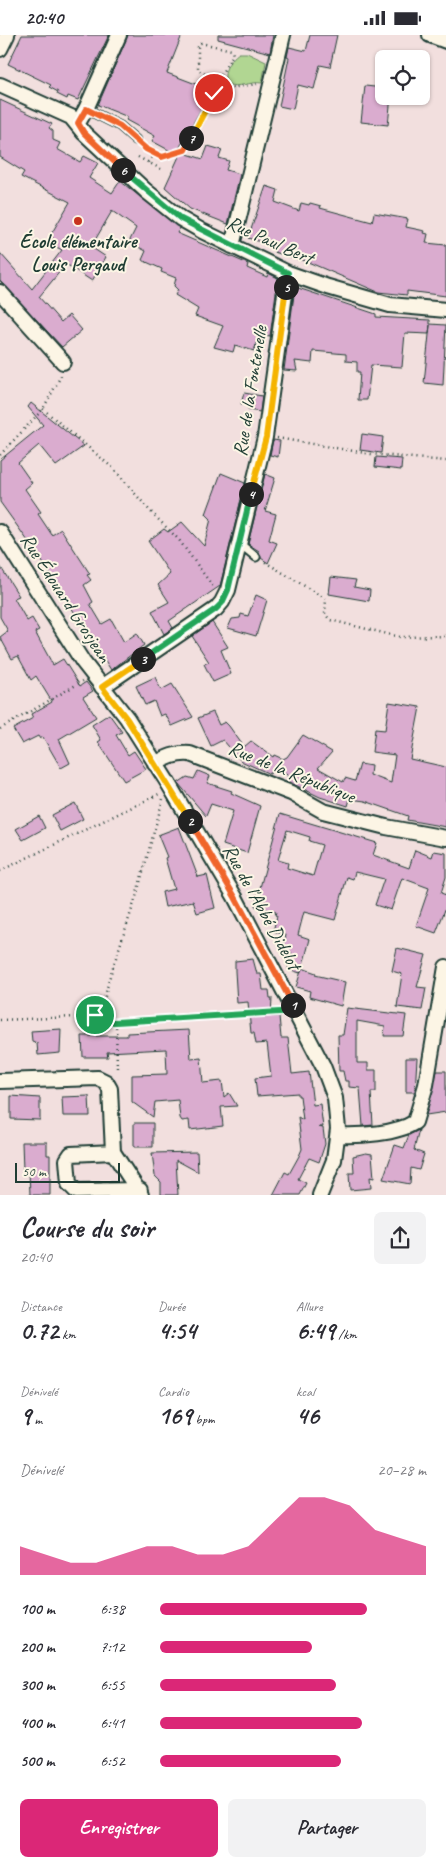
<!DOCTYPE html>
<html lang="fr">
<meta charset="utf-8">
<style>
body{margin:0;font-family:Caveat,sans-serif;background:#f2f2f3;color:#2b2b33;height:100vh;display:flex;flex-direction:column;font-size:19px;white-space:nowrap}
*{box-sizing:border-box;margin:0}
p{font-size:16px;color:#7c7c81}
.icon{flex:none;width:28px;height:28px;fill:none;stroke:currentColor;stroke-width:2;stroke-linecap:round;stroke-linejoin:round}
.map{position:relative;height:1160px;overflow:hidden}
.details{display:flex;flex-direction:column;background:#fff;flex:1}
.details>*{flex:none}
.buttons{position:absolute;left:375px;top:15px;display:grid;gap:10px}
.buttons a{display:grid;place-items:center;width:55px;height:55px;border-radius:8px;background:#fff;box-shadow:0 1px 4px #0004;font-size:25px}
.scale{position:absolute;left:15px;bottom:12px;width:105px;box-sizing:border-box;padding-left:5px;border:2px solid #1f3d34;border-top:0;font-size:14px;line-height:18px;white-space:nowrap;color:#1f3d34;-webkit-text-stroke:4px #fcf5e5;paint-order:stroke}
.pin{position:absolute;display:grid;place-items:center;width:42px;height:42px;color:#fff;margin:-21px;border:2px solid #fff;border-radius:50%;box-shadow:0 1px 5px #0007}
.km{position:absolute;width:25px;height:25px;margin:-12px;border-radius:50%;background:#222;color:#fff;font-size:14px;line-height:25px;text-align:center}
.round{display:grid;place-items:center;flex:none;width:52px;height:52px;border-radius:8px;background:#f2f2f3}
.headline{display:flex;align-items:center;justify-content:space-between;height:85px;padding:0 20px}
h1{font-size:28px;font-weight:700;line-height:38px}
.figures{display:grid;grid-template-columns:repeat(3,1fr);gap:8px;height:85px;padding:5px 20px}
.figures div{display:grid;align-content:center}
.figures b{font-size:25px;font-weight:700}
.figures small{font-size:14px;font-weight:400}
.figures p{font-size:14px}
.chart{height:140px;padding:10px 20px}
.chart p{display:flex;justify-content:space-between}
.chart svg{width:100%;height:90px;margin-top:5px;fill:#db2777;opacity:.7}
.button{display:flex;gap:10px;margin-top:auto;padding:10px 20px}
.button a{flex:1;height:58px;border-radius:8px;background:#db2777;color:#fff;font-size:20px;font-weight:700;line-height:58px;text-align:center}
.button a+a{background:#f2f2f3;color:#2b2b33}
ul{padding:0 20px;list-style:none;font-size:16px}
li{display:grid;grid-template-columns:80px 60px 1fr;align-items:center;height:38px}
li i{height:12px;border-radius:6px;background:#db2777}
.status{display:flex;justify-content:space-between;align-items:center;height:35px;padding:0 25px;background:#fff;direction:ltr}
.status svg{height:14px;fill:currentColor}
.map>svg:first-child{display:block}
.green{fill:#b1d692;stroke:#688a63}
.building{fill:#daaccf;stroke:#1f3d34;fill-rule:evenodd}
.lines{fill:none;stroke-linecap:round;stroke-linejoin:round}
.lane-casing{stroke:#1f3d34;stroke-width:11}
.street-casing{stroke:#1f3d34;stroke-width:18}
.path{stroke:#1f3d34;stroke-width:2.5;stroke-dasharray:1 4;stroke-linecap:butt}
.lane{stroke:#fcf5e5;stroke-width:7}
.street{stroke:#fcf5e5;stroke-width:14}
.split-1-casing{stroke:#fff;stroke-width:10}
.split-2-casing{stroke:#fff;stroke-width:10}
.split-3-casing{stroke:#fff;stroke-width:10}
.split-4-casing{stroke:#fff;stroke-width:10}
.split-5-casing{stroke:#fff;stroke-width:10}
.split-6-casing{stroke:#fff;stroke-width:10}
.split-7-casing{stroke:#fff;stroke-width:10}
.split-8-casing{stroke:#fff;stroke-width:10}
.split-1{stroke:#22a559;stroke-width:6}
.split-2{stroke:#f0652b;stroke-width:6}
.split-3{stroke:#f5b400;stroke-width:6}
.split-4{stroke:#22a559;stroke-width:6}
.split-5{stroke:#f5b400;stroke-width:6}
.split-6{stroke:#22a559;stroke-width:6}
.split-7{stroke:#f0652b;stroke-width:6}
.split-8{stroke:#f5b400;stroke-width:6}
.poi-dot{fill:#c8321e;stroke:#fcf5e5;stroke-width:2}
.labels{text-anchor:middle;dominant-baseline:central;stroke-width:4;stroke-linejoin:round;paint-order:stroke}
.street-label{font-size:20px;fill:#1f3d34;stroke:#fcf5e5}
.poi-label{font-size:20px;font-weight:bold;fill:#1f3d34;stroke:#fcf5e5}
</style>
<div class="status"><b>20:40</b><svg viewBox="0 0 49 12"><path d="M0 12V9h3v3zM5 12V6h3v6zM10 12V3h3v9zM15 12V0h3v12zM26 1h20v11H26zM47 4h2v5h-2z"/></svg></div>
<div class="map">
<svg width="446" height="1160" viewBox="0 0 446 1160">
<rect width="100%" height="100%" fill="#f2dfde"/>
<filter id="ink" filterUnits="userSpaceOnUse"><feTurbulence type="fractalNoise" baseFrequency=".02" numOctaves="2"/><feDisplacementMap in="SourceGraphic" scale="10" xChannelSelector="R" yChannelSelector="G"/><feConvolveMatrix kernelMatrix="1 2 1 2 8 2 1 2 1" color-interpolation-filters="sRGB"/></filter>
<g filter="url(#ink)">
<path class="green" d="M239 18H247L266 27 262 48C250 46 238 54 227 49 221 38 229 25 239 18Z"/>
<path class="building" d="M22 0H109L78 65 68 61 67 64 57 59 58 57 49 52 51 50 8 29Z
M128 0H182L167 38 209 54 206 65 176 119 152 106 155 101 126 85 128 82 98 70Z
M218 0H273L270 18 218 4Z
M310 0H337L330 32 320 30 314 54 298 50 293 74 279 71 289 23 287 22 289 12 306 16Z
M365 51 384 53V61H391L388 90 361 87Z
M0 65 52 89 49 93 53 96V105L60 108 57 114 80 127 84 121 98 128 89 143 112 158 120 146 180 193 177 198 248 229 247 233 267 242 268 238 278 243 270 301 259 299 254 316 235 310 233 317 214 312 223 291 195 281 198 274 175 260 178 255 174 251 176 243 161 237 162 234 142 225 146 216 129 207 136 193 112 176 91 212 106 222 92 246 66 229 39 262 61 287 69 280 82 295 62 312 0 246V218L32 254 62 215 49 208 53 202 50 201 70 167 21 142 24 137 0 122Z
M208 111 222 115 219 123 229 126 226 135 240 139 228 189 190 174 165 152 181 117 203 124Z
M266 151 278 155 275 167 299 176 301 168 309 170 310 168 321 171 320 173 372 187 374 178 408 184 406 192 425 196 424 198 428 199 426 208 446 210V261L407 256V260L378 257 308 227 274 217V211L248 203Z
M295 252 376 279V282L430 285V289L446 290 443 350 424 348 430 290 429 299 405 298 402 332 371 330 367 365H358L360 337H357V327L346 326V319L313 316 312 328 295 326 297 336 284 335Z
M244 358 262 361 260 377 248 375V370L241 369Z
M31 368 84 411 56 431 39 410 18 428 32 448 25 454 41 477 38 479 52 500 61 494 90 539 87 540 91 545 84 550 93 567 90 569 102 589 111 584 124 607 137 598 144 610 111 635 38 520 0 467V425L43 390 28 372Z
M362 399 383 402 381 418 360 415Z
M273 405 280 406 278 422 270 420Z
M376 422 402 424 401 435 375 432Z
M221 438 245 448 220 551 169 586 173 593 164 599 152 576 169 567 158 550 170 539 148 506 164 494 168 497 182 487 204 511 211 484 206 479Z
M265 439 275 443 265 476 276 479 269 505 277 508 268 528 261 523 259 516 248 509Z
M0 531 19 561 14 563 27 586 32 583 39 595 35 597 53 630 63 624 80 651 86 647 93 656 83 662 96 682 59 704 70 728 61 733 43 702 40 704 38 701 22 709 13 694 33 683 31 679 52 667 36 641 31 645 18 621 12 624 0 602 8 596 0 582Z
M331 542 356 545 354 552 370 555 369 566 329 559Z
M256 560 267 565 256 601 228 593 232 584 240 583 241 579 248 581Z
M212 587 228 612 221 615 231 639 213 647 204 629 209 627 192 601Z
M155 642 161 655 172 649 193 682 172 691 165 679 160 681 154 666 145 670 136 651Z
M389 667 420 672 410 724 446 732V792L407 785 408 781 365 766 350 764 348 771 320 762 287 746 288 740 271 735 270 739 241 726 223 705 211 711 198 683 213 677 219 690 225 687 229 691 244 712 251 706 273 722 274 720 283 724 287 722 303 700 332 717 318 733 343 747 345 743 355 746 360 729 371 731 370 740 391 748 395 720 372 717 375 694 385 695Z
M109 679 122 697 116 700 128 720 134 716 146 734 124 746 98 707 101 705 92 690Z
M198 736 210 741 207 748 232 756 231 758 260 771 247 818 223 810 233 776 211 769 206 781 178 748 187 742 194 744Z
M75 768 83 784 60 796 52 780Z
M280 779 377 808 373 820 409 833 415 815 432 822 434 816 446 818V842L441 858 446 860V872L436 898 416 891 429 853 402 843 391 875 375 870 384 844 355 837 353 844 347 842 335 885 304 877 298 900 310 904 305 923 300 938 288 934 292 919 282 916 286 900 273 896 277 881 275 880 276 877 255 871ZM287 795 310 802 309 806 322 810 313 841 287 833 288 828 278 825Z
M39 781 45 793 23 805 16 794Z
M179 792 198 842 207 840 215 873 197 878 193 866 165 872 162 857 174 854 165 823 167 822 158 800Z
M397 913 426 920 417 952 426 953 422 975 397 972 402 939 392 936Z
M253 924 257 939H261L263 955H269L270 963H272L271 981H279L281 1003H288L292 1039 309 1037 313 1070 320 1069 323 1092H319L323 1093 325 1109 319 1127 309 1123 298 1144 306 1148 300 1160H273L285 1137 289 1139 299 1121 302 1114 298 1082 303 1085 300 1061H298V1058L257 1061 255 1043 271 1041 267 1008 256 1009 254 998H251L248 967 237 968 235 936V926Z
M302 933 316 938 315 940 345 947 341 971 309 962 310 956 296 952Z
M347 973 406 980 403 1001H384L385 991 357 986V1028H368V1035H376V1057H371L373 1090 363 1091 360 1053 349 1052V1046H345L343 1036H339L338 1000H343Z
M61 994 60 1018 38 1020 37 1008 32 1006 31 996Z
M189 995 191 1024 201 1023 203 1048 222 1046 224 1062 229 1058 237 1071 221 1072 223 1091 190 1095 189 1085 182 1086 180 1083 178 1065 155 1067 153 1082 132 1067V1040L167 1039 166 1014 107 1017 108 1022H83L82 1001H127V998Z
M406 1023H417L415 1057H406Z
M437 1036H446V1077L426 1080Z
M11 1061 40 1063V1085L11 1084Z
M89 1061 90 1081H63L62 1062Z
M134 1088H153V1112H134Z
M419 1095 414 1115 424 1119 419 1135 411 1133 410 1149 383 1144 395 1110 404 1113 409 1100Z
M22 1107H47V1120H50V1160H30L29 1135H23Z
M197 1117 198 1137 176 1125 178 1160H161V1147L155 1141 152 1118Z
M366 1118 372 1119 374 1143 370 1142 371 1153 350 1155 349 1138H354L353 1121Z"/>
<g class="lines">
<g class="lane-casing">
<path id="lane" d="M86 74 120 91 136 105
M239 508 256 522"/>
</g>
<g class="street-casing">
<path id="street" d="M430 0 446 6
M0 14 7 0
M0 50 71 82 84 98 146 156 181 184 202 196 288 238 328 252 390 270 446 275
M78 88 86 74 119 0
M232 211 283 0
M0 257 63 327
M0 497 83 627 127 683 168 748 235 862 323 1031 335 1063 338 1094 334 1125 320 1160
M102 652 216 574 222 567 228 555 265 402 288 238
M155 729C167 722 176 718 190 719L291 758 323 776 386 792 446 803
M0 1046 98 1043 106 1047 110 1054 113 1117 141 1160
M338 1100C359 1101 397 1099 415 1087L426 1050 446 932
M113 1117 71 1119 67 1125 69 1149 76 1156 140 1155"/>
</g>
<path class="path" d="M217 50 231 53 257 49
M142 111 162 122 185 115C200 84 214 48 233 20L232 15 201 8 198 12V35L218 46
M138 122 161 134
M149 128 154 118
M43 374 114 434 150 476 179 505 214 553
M277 403 371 419 446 426
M0 420 43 374 62 339
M265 527 326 564 325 579 330 585 400 602 446 601
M0 694 83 646
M0 836 159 759
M100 981 110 941 136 862 163 764
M100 981 103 987H116L279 977
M0 985 100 981
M116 987 117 1034"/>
<use href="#lane" class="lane"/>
<use href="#street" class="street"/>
</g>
</g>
<g class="lines" filter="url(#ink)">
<g class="split-1-casing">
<path id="split-1" d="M95 980 100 981 103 987H116L296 976 293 970"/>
</g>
<g class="split-2-casing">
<path id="split-2" d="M190 786 235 862 293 970"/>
</g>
<g class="split-3-casing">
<path id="split-3" d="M143 624 102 652 127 684 190 786"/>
</g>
<g class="split-4-casing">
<path id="split-4" d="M143 624 216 574 222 568 228 555 251 459"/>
</g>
<g class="split-5-casing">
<path id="split-5" d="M251 459 266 402 286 252"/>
</g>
<g class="split-6-casing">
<path id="split-6" d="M123 135 181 184 288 238 286 252"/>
</g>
<g class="split-7-casing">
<path id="split-7" d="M123 135 84 98 78 88 86 74 120 91 146 114 162 122 185 115 191 103"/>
</g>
<g class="split-8-casing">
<path id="split-8" d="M191 103 214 58"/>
</g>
<use href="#split-1" class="split-1"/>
<use href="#split-2" class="split-2"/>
<use href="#split-3" class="split-3"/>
<use href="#split-4" class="split-4"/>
<use href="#split-5" class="split-5"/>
<use href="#split-6" class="split-6"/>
<use href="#split-7" class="split-7"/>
<use href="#split-8" class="split-8"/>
</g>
<circle class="poi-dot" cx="78" cy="186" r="5"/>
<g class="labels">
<g class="street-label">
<text transform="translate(270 205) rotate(24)">Rue Paul Bert</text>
<text transform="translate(250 356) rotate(-81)">Rue de la Fontenelle</text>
<text transform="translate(66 563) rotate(57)">Rue Édouard Grosjean</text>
<text transform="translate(292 737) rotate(22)">Rue de la République</text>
<text transform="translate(262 872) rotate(61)">Rue de l'Abbé Didelot</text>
</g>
<g class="poi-label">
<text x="78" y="206">École élémentaire<tspan x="78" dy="23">Louis Pergaud</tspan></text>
</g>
</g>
</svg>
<div class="buttons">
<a><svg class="icon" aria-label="locate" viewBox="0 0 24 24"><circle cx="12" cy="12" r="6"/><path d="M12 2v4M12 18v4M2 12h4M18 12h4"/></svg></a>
</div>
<div class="scale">50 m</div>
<div class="pin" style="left:95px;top:980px;background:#1e9e55"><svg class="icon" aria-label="arrive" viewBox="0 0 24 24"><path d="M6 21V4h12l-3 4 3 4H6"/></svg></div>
<div class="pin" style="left:214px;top:58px;background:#d93025"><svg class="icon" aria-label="check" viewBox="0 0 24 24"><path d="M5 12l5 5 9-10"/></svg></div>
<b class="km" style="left:293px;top:970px">1</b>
<b class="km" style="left:190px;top:786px">2</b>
<b class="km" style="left:143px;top:624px">3</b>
<b class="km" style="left:251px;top:459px">4</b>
<b class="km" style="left:286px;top:252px">5</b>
<b class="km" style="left:123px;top:135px">6</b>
<b class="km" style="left:191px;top:103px">7</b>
</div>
<section class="details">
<div class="headline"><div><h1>Course du soir</h1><p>20:40</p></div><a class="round"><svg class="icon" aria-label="share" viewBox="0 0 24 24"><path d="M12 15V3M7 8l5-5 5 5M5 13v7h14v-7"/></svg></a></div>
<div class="figures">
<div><p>Distance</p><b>0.72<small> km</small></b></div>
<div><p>Durée</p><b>4:54</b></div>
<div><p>Allure</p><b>6:49<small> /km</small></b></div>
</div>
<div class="figures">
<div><p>Dénivelé</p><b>9<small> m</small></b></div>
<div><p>Cardio</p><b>169<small> bpm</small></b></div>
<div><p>kcal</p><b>46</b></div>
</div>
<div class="chart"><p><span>Dénivelé</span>20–28 m</p>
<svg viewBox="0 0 160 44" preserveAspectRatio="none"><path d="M0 44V30L10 34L20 38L30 38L40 34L50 30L60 30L70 34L80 34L90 30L100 18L110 6L120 6L130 10L140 22L150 26L160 30V44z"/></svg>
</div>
<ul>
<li><b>100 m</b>6:38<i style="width:78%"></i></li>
<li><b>200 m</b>7:12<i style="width:57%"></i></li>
<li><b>300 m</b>6:55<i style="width:66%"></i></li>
<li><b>400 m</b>6:41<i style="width:76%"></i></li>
<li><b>500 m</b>6:52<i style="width:68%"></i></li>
</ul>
<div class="button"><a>Enregistrer</a><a>Partager</a></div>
</section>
